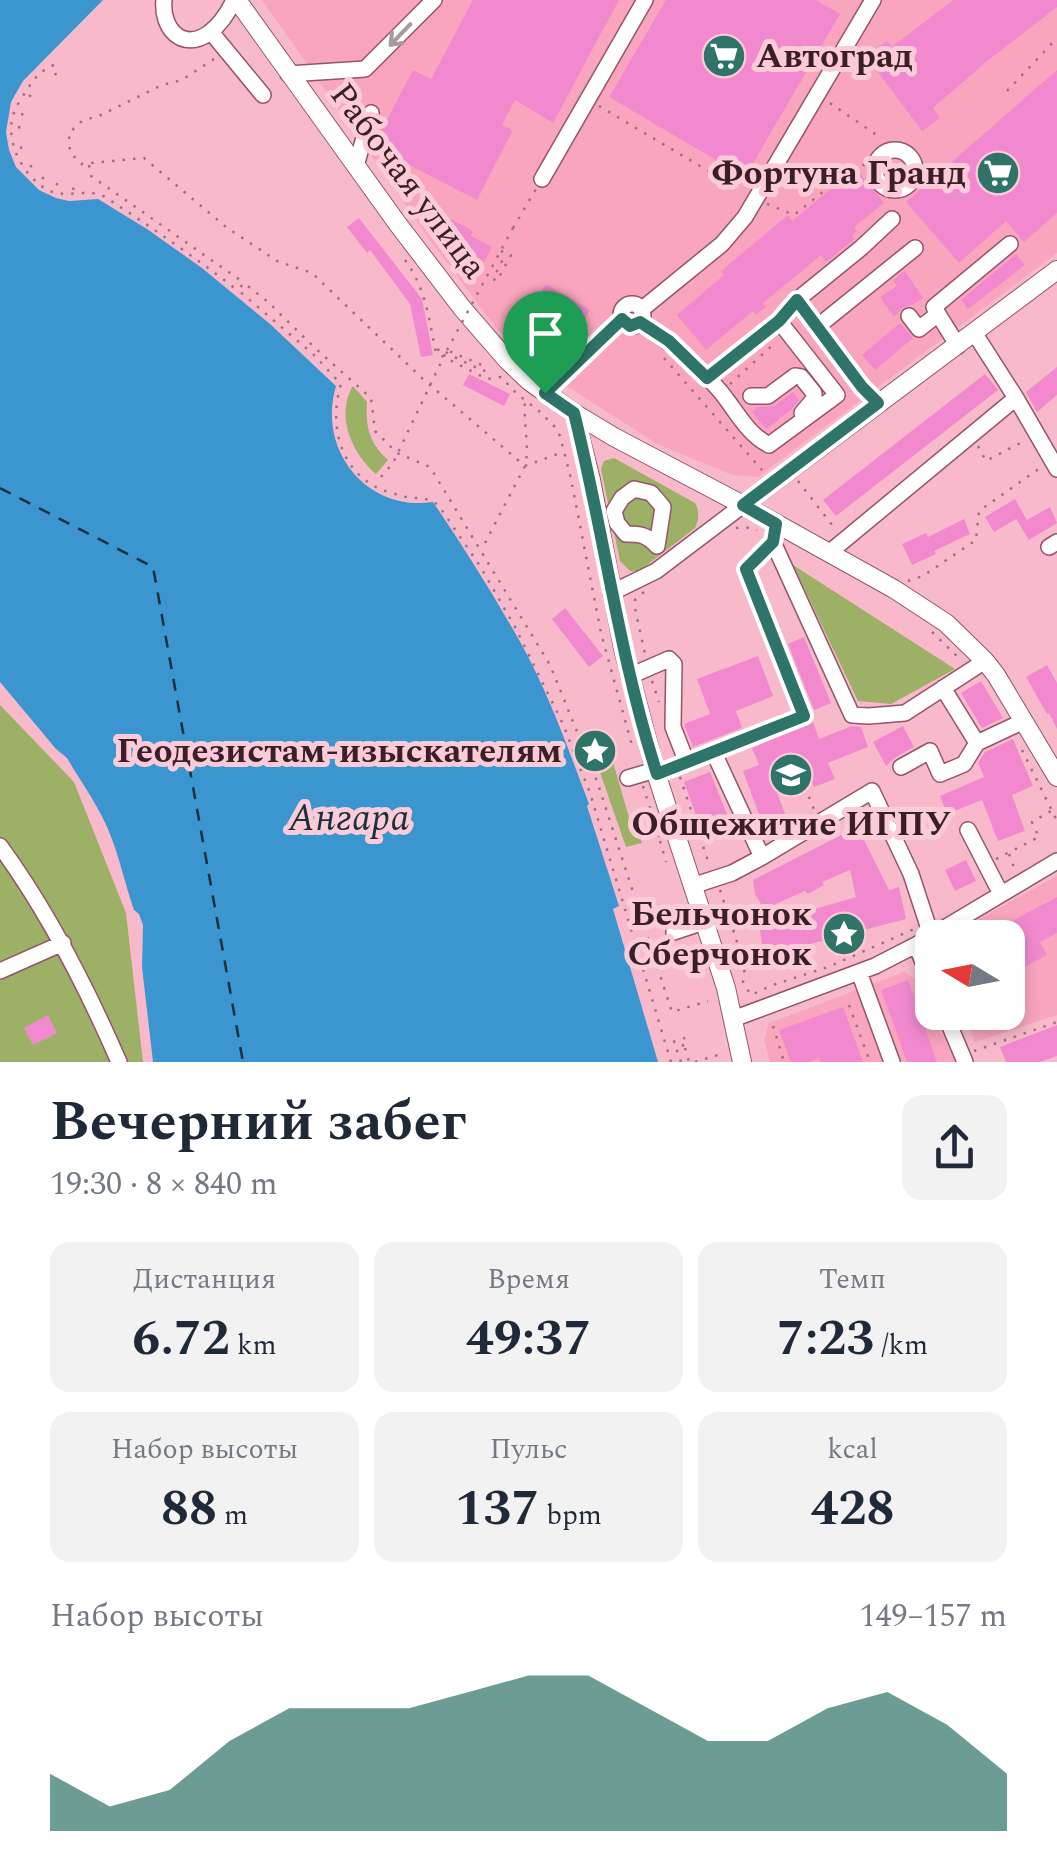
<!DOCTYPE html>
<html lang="ru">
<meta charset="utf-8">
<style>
body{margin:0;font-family:Spectral,serif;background:#f2f2f3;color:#1f2937;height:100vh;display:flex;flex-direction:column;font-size:38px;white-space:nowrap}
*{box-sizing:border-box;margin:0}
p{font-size:32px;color:#747a83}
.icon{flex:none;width:55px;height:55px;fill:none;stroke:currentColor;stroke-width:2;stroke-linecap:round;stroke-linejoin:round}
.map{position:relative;height:1062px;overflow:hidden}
.panel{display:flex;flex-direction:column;background:#fff;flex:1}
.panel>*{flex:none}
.needle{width:65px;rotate:280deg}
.buttons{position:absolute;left:915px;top:920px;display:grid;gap:20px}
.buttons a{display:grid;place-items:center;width:110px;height:110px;border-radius:20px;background:#fff;box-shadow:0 5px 15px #0003;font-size:50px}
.pin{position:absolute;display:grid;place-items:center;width:85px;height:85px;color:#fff;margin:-102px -42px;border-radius:50% 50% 50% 0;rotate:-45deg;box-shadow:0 0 10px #0007}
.pin .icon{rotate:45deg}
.round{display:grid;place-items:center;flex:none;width:105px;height:105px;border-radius:20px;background:#f2f2f3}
.overview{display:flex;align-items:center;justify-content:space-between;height:170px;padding:0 50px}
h1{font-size:55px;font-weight:700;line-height:75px}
.metrics{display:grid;grid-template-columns:repeat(3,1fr);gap:15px;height:170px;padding:10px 50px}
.metrics div{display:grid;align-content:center;border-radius:20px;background:#f2f2f3;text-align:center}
.metrics b{font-size:50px;font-weight:700}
.metrics small{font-size:28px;font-weight:400}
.metrics p{font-size:28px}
.chart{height:280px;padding:20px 50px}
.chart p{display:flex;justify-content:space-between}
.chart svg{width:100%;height:180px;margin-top:10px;fill:#2e7468;opacity:.7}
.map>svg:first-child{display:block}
.built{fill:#f9a5bd}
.green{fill:#9cb066}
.water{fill:#3b96d0}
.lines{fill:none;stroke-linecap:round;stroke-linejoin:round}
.ferry{stroke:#1b2f3d;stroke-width:2.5;stroke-dasharray:12 10;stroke-linecap:butt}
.building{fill:#f289cf}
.minor-casing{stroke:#975368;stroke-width:18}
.major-casing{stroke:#975368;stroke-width:20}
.path{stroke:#9f707d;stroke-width:2.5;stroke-dasharray:2.5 8;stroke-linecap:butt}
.minor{stroke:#fff;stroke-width:15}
.major{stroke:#fff;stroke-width:18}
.path-bridge{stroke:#9f707d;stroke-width:2.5;stroke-dasharray:2.5 8;stroke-linecap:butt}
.oneway{stroke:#a79a9e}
.route-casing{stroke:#fff;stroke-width:20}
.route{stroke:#2e7468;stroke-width:12}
.labels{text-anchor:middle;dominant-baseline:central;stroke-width:10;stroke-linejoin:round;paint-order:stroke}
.poi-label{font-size:35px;font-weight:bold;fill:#3b1e27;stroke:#fbccd8;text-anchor:end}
.street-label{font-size:35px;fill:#3b1e27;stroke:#fbccd8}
.water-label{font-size:38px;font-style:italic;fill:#1b2f3d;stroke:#fbccd8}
</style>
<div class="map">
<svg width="1057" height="1062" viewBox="0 0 1057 1062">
<rect width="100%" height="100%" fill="#f8baca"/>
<path class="built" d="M262 0H1057V253L758 477 732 475 657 444 526 360 497 329 433 244Z
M1057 876V1015L975 1042 964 1013 1008 1012V938H945Z
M904 972 914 978 956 1062H770L764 1040 769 1023Z"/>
<path class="green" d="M353 386 367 402C365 427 370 444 388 460L376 474C352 453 335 416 353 386Z
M614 458 695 503C700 512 699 519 695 528L638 572 630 571 620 561 601 469 604 461Z
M793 565 955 669 891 704 858 701Z
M0 705 74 782 126 913 143 1062H0Z
M610 752 635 838 640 837 642 843 626 847 595 758Z"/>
<path class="water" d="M0 0H103L23 81 11 102 6 132 9 150 16 167 39 190 56 198 69 201 98 199 147 229 202 268 270 324 336 386C317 449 366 512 433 502 465 549 495 597 523 647 550 697 569 751 589 804L587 806 619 906 613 909 658 1062H153L142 967 143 925 139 914 134 910C125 884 120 859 110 834 100 808 81 782 67 758L56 749 0 682Z"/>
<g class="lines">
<path class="ferry" d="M0 488 153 567 243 1062"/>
</g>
<path class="building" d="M473 0H619L553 123 515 100 502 125 513 130 477 200 373 146 413 70 431 79Z
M666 0H816L840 14 745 177 609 97Z
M953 0H1057V7L986 62 933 108 940 118 922 131 866 56 887 41 892 47Z
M1057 70V213L1024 242 1006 221 959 263 906 202Z
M856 168 884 203 854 227 857 231 852 236 855 239 826 262 821 255 763 303 766 307 756 315 753 311 706 350 677 315 724 275 721 271 788 215 792 221Z
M359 218 422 299 433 355 421 357 410 304 370 250 367 253 347 227Z
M451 219 473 231 471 236 492 247 484 262 440 239Z
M1016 254 1025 265 968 309 961 300Z
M905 271 923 298 912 305 903 307 894 317 880 297 897 286 893 280Z
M546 284 590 310 576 334 532 309Z
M900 323 913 338 875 370 862 355Z
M1057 367V395L1037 412 1026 392Z
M469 374 510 394 504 406 463 385Z
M985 374 998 390 836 516 823 500Z
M793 392 799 400 791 410 766 429 752 412 758 407 774 406Z
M1015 499 1027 520 1050 507 1057 523 1029 540 1016 519 994 532 985 517Z
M964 519 970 534 934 551 936 554 912 565 902 544 926 533 928 537Z
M565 608 603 656 589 667 552 619Z
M804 637 831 703 814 710 788 644Z
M758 656 773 696 736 711 742 728 693 747 684 724 710 714 697 679Z
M1047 665 1057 683V729L1049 713 1047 714 1026 677Z
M981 681 1003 718 982 728 961 693Z
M813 722 819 739 852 726 861 727 868 747 828 763 835 779 814 787 809 774 775 787 790 827 767 836 743 771 759 765 752 748Z
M903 726 914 747 896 757 886 766 873 742Z
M1013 739 1033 786 1012 795 1025 831 998 841 982 800 947 814 940 796 984 777 978 763 985 752Z
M710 772 732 827 704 837 684 782Z
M859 812 866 827 859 830 889 890 899 887 906 919 764 956 759 925 856 897 850 870 822 882 824 885 808 894 805 891 764 909 755 894 753 880 851 830 846 819Z
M966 860 976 881 955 891 945 870Z
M1057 897V933L1040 942 1047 955 1008 976V938H980Z
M908 980 937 1062H907L881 990Z
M843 1007 863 1062H820L819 1058 809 1062H791L779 1030Z
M48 1015 57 1033 33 1045 24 1028Z
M1057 1025V1056L1040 1062H1006L1000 1047Z"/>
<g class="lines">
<g class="minor-casing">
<path id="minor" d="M164 0C161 28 182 52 209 33 221 24 228 13 234 0
M211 32 263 95
M288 74 365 69 434 0
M875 170a20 20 0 1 1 40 0a20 20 0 1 1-40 0Z
M356 166 371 113
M542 179 645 0
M797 300 862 387 878 403
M621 315a11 11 0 1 1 22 0a11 11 0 1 1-22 0Z
M641 310 722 244 745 217 873 0
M938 314 934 307 1010 244
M909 316 919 329 938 314 958 346
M640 322C669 341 697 364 720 391 736 410 746 433 769 445L837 395 779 321
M817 327 915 248
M975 334 1016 398 1057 469
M707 378 779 321 797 300 861 248 892 219
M545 393 622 319
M751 396H768L795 376 801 377 814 393V399L802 413
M634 489 651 493 663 507 657 546C647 535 641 534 626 534L617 523 614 511 622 498Z
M773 542 852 715 869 716 905 713 985 661
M1049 547 1057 542
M830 552 1016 398
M611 593 656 571 743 505
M630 676 669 659 674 664 673 727 687 763
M943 688 977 743
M901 767 930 751 940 774 964 764 977 743 1024 721
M657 774 804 715 746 569 773 542 776 525
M628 778 655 770
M968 830 1001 894
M0 846C49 913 86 986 119 1062
M762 857 872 791 911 874 931 935
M692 886 732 873 762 857 714 753
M674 932 704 922
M916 945 932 984
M0 971 63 943
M859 972 892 1062
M944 1012 965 1062
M733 1019 875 966 916 945 1057 861"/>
</g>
<g class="major-casing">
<path id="major" d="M237 0 397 223 462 308 507 360 529 381 574 413 614 437 743 505 894 589 946 623 985 661 996 675 1057 777
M574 413 591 480 623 648 655 770 726 988 742 1062
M743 505 1057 270"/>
</g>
<path class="path" d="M214 59 182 80 162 85 101 115 82 121 69 133 70 152 81 164 144 158 226 227 277 261 312 273 424 380 525 466 563 452
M54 65C40 71 35 77 27 90 23 96 18 103 15 110 3 138 21 174 46 189 65 200 89 187 105 197 150 226 194 257 236 289
M55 73 59 82
M1007 91 1057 38
M29 95 36 101
M830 103 881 138
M599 106 742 191
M21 114 30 116
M18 127 28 129
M20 148 30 145
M89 165 91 176 243 282
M30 167 37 161
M42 179 49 172
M56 185 62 180
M73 190 75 183
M767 204 794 215 858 164 876 167
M513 228 536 189
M501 251 511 255 497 281 493 279 504 257
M405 260C426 288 429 320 436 353L487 379 501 377 517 394 539 411 554 426 560 436 571 479 601 633 633 749
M664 358 762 470
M730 384 776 342
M978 446 986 461 1024 441
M381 477 393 463 446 352 447 350 486 367 484 371C469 364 454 358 440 348L437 351
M798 481 836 530
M736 528 745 527 757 530
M485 543 525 466C530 446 523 423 525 401
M908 581 923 576 976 540 979 511 1040 468
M644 592 635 600V608L645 654
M932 632 962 661
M652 681 659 702
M1022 750 1057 821
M680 777 709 864
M643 786 659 837
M805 787 815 812
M660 841 666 862
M1009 854 1015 870
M996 859 1039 837 1032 822 1051 811
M720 890 745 966 743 982 751 995 773 985 828 967 914 929
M849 1005 870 1062
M773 1026 784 1062
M673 1042 688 1037
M685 1048 689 1062
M974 1051 1057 1022
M671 1062 590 793 563 724 515 627 480 566 439 506C427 495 416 500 402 496 392 493 379 490 371 484 337 463 330 420 341 384L313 354 238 290 244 283 267 301 315 348 371 398 375 431 397 453 430 467 550 665 597 781 672 1012 708 1001
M681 1062 676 1048 684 1045
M695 1062 721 1054"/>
<use href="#minor" class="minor"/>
<use href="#major" class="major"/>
<path class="path-bridge" d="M447 350 513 228"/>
</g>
<defs><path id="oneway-shaft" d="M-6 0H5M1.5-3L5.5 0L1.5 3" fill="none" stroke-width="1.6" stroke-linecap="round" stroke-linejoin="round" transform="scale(2.5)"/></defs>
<use class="oneway" href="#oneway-shaft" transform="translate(400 35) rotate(134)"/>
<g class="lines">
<g class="route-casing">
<path id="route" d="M797 300 862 387 878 403 743 505 776 524 773 542 746 569 804 716 657 774C619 656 604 533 574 413L545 393 622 319 630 326 640 322 669 341 707 378 779 321Z"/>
</g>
<use href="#route" class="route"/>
</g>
<defs>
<g id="supermarket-disc" transform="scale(2.25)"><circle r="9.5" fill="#2e7468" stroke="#fbccd8"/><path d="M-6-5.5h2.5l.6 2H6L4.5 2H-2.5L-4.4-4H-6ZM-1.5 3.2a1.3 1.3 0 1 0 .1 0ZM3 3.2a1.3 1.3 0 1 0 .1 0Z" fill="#fff"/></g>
<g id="sight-disc" transform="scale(2.25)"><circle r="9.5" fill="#2e7468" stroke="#fbccd8"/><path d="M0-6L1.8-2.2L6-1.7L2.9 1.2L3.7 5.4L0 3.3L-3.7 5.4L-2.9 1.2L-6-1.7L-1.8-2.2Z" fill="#fff"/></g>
<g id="university-disc" transform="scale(2.25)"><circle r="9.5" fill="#2e7468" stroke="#fbccd8"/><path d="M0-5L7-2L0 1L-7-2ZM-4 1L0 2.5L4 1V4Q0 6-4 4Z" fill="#fff"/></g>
</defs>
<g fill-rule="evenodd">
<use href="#supermarket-disc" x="724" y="56"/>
<use href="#supermarket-disc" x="998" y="173"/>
<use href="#sight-disc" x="595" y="751"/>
<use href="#university-disc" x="791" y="775"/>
<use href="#sight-disc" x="844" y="934"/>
</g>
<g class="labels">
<g class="poi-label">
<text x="756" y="56" text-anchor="start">Автоград</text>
<text x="966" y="173">Фортуна Гранд</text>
<text x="562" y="751">Геодезистам-изыскателям</text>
<text x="791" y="824" text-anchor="middle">Общежитие ИГПУ</text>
<text x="812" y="914">Бельчонок<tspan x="812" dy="40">Сберчонок</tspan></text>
</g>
<g class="street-label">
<text transform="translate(408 181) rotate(53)">Рабочая улица</text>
</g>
<g class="water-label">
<text x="349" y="819">Ангара</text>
</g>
</g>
</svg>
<div class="buttons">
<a><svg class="needle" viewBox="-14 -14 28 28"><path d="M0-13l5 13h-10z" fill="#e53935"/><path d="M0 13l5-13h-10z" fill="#747a83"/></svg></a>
</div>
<div class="pin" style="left:545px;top:393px;background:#1e9e55"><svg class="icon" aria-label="arrive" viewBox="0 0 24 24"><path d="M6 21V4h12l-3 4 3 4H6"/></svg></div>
</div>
<section class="panel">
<div class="overview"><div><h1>Вечерний забег</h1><p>19:30 · 8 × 840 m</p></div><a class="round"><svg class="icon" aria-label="share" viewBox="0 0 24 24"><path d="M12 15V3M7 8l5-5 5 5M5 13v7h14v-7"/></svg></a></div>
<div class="metrics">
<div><p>Дистанция</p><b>6.72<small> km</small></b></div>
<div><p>Время</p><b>49:37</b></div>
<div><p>Темп</p><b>7:23<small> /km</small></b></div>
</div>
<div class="metrics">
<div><p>Набор высоты</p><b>88<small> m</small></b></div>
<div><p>Пульс</p><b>137<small> bpm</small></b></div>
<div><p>kcal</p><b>428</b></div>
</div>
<div class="chart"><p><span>Набор высоты</span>149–157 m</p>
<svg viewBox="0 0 160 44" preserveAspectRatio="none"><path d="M0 44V30L10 38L20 34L30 22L40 14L50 14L60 14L70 10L80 6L90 6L100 14L110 22L120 22L130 14L140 10L150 18L160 30V44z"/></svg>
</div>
</section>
